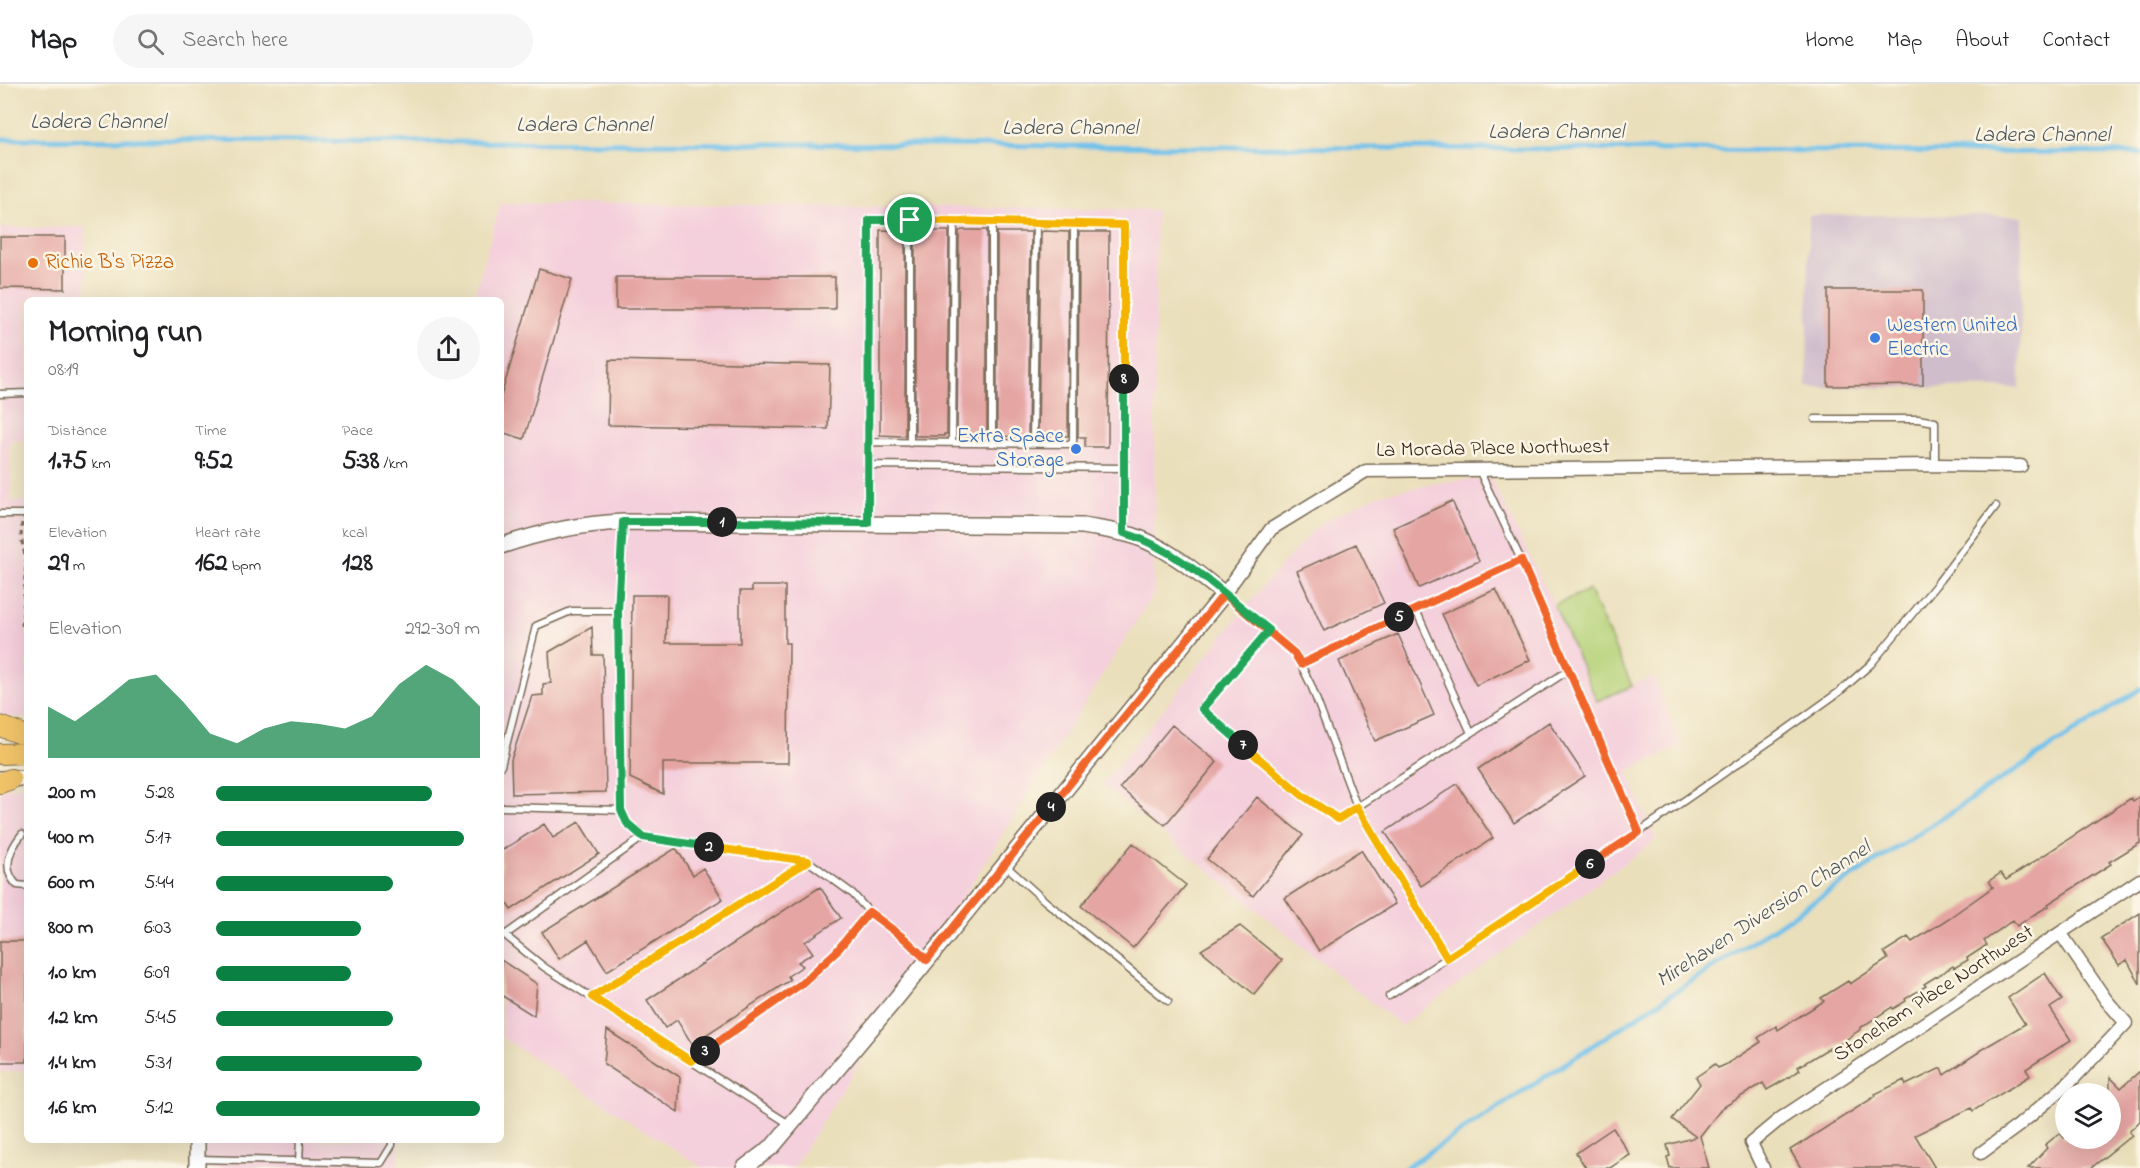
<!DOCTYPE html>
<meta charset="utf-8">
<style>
body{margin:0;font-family:"Indie Flower",sans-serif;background:#f6f6f6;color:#202124;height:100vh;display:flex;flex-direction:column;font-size:22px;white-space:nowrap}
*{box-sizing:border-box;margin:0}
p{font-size:20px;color:#757577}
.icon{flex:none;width:33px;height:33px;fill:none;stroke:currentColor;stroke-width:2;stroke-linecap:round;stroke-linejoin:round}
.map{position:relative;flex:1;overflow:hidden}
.sheet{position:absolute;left:24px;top:213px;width:480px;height:846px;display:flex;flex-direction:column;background:#fff;border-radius:9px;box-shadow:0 6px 24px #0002}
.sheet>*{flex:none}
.controls{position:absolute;left:2055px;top:999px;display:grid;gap:12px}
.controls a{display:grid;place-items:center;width:66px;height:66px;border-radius:50%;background:#fff;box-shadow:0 6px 24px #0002;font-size:30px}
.pin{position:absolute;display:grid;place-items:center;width:51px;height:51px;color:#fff;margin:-26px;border:3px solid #fff;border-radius:50%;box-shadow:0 2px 6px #0007}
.km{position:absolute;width:30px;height:30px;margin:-15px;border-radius:50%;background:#222;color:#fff;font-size:16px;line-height:30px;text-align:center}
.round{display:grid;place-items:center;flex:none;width:63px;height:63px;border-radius:32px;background:#f6f6f6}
.headline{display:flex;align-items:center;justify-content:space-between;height:102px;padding:0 24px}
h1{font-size:33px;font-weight:700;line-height:45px}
.figures{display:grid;grid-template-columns:repeat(3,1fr);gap:9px;height:102px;padding:6px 24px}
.figures div{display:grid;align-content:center}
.figures b{font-size:26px;font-weight:700}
.figures small{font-size:16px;font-weight:400}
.figures p{font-size:16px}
.chart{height:168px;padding:12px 24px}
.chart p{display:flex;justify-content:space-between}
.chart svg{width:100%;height:108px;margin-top:6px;fill:#0b8043;opacity:.7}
ul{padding:0 24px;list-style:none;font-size:20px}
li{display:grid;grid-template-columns:96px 72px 1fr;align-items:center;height:45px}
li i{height:15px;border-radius:8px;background:#0b8043}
header{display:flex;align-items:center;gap:36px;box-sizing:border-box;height:84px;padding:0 30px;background:#fff;border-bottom:2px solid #e0e0e0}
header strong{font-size:28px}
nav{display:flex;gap:33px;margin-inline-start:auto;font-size:21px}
.search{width:420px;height:54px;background:#f6f6f6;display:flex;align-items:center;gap:15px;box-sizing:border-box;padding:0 21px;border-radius:33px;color:#757577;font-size:22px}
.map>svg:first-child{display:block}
.built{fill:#f4cfdc}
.industrial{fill:#d0bdcc}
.green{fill:#b4d177;stroke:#787e4a;stroke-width:1.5}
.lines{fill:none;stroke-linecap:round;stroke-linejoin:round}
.stream{stroke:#6fc1eb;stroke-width:5}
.building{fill:#e5a5a3}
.service-casing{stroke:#786955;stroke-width:9}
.minor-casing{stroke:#786955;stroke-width:15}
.tertiary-casing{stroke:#786955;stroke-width:18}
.primary-casing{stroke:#786955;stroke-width:22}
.path{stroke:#786955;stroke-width:3;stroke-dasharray:4.5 4.5;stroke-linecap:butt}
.service{stroke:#fff;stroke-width:6}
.minor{stroke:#fff;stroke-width:12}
.tertiary{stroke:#fff;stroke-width:15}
.primary{stroke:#f0c369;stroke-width:20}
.split-1-casing{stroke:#fff;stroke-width:12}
.split-2-casing{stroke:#fff;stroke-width:12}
.split-3-casing{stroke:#fff;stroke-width:12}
.split-4-casing{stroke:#fff;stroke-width:12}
.split-5-casing{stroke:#fff;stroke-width:12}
.split-6-casing{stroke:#fff;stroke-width:12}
.split-7-casing{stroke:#fff;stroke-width:12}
.split-8-casing{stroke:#fff;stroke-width:12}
.split-9-casing{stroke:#fff;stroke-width:12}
.split-1{stroke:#22a559;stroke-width:8}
.split-2{stroke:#22a559;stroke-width:8}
.split-3{stroke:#f5b400;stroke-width:8}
.split-4{stroke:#f0652b;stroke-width:8}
.split-5{stroke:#f0652b;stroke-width:8}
.split-6{stroke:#f0652b;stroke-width:8}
.split-7{stroke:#f5b400;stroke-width:8}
.split-8{stroke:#22a559;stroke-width:8}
.split-9{stroke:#f5b400;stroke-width:8}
.food-dot{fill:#e8710a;stroke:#fcf5e5;stroke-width:2}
.shop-dot{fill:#3f7fe0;stroke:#fcf5e5;stroke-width:2}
.labels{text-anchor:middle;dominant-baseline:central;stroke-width:5;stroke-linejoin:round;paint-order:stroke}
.food-label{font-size:21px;fill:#c56008;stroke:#fcf5e5;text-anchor:start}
.shop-label{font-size:21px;fill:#366cbe;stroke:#fcf5e5;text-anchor:start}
.street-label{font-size:21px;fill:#3b2a1e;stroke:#fcf5e5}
.water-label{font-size:22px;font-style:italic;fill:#4b575c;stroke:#fcf5e5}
</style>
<header>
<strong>Map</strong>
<div class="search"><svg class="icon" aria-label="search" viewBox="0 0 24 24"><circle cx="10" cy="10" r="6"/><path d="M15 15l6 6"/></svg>Search here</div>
<nav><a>Home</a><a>Map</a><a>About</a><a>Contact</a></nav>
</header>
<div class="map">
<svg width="2140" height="1084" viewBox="0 0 2140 1084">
<rect width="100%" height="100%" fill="#fcf5e5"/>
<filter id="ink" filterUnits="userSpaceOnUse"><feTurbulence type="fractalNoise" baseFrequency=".0167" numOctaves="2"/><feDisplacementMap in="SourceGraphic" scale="12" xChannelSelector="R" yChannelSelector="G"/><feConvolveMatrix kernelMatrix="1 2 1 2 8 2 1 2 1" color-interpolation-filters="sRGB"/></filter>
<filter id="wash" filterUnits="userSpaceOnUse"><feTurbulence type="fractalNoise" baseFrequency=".008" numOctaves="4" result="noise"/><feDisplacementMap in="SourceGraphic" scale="24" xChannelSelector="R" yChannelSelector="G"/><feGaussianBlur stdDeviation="1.35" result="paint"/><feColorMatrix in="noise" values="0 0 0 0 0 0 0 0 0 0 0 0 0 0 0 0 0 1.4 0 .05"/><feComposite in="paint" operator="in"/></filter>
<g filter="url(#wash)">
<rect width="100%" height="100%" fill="#eadfbb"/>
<path class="built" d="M501 118 1156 126 1154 509 793 1084H703L501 953V216H473Z
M85 143 86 216H27V356L9 357 11 417H27V634L0 632V144Z
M1491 394 1554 521 1589 506 1632 601 1654 593 1681 662 1627 687 1656 756 1401 942 1102 701 1265 500 1313 446 1338 430 1383 409 1445 398Z
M27 702V987L0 988V706L7 704Z
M204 1056H399V1084H204Z"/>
<path class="industrial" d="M1809 131 2022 132 2020 304 1807 303Z"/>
<path class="green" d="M1589 506 1632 602 1597 617 1554 521Z"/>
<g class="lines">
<path class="stream" d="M0 55 2140 69
M1405 1084 2140 605"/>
</g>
<g id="blocks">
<path class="building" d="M880 146 905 147V351L902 352 880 351Z
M963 146H987V352L957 351 959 147Z
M915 147H949L947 350H944V352H915Z
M1044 147 1069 148 1068 352H1038L1041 148Z
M997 148H1031L1028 351 1026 353 997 352Z
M1079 148H1109L1108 363H1085V353H1078Z
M0 153H65V205L0 204Z
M539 185 572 195 524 355 501 348V312Z
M616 193H835V225H616Z
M1828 206H1923V301L1828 302Z
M609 276 830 281 828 345 608 341Z
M1452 417 1479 477 1419 504 1393 444Z
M1356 460 1384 519 1324 547 1297 487Z
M752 502H785V559H789L788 679H663V710L630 694 632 511H667L666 559H740V507H752Z
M1496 505 1530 576 1476 601 1442 530Z
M592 543 593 571H603L606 708 512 710 511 676 532 612 543 611V600L551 599 549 568Z
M1398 550 1434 631 1375 657 1339 577Z
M1549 638 1585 692 1514 739 1478 685Z
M1172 641 1217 678 1165 741 1120 704Z
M1457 700 1493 754 1421 802 1385 748Z
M2140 712V759L2109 778 2111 780 2048 820 2049 822 2035 830 2017 842 2013 836 1984 857 1987 861 1967 874 1968 876 1954 884 1953 882 1924 900 1926 902 1905 915 1906 917 1893 925 1892 923 1860 944 1861 945 1844 957 1831 966 1829 964 1798 983 1800 986 1786 995 1767 1006 1763 999 1722 1024 1700 1052 1709 1084H1670L1667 1073 1670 1072 1667 1061 1696 1053 1672 1035 1700 1000 1696 993 1715 980 1718 984 1725 981 1761 958 1758 954 1776 942 1778 946 1824 917 1821 914 1848 897 1850 900 1888 875 1884 868 1908 853 1912 858 1949 834 1993 803 1989 797 2001 789 2006 796 2131 714 2133 717Z
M1257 713 1303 751 1253 812 1207 775Z
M579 738 599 770 511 826 501 810V767L544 740 553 754Z
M1133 759 1186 801 1133 864 1081 822Z
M676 764 693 791 703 784 723 815 607 887 588 856 559 875 542 848Z
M1361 766 1395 820 1319 867 1285 814Z
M820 803 841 834 805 858 813 869 798 878 803 882 788 892 790 896 692 960 677 936 665 944 647 916Z
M2140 829V900L2127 876 2119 881 2101 854Z
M1240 842 1282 876 1254 910 1201 866Z
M0 857H27V978H0Z
M501 876 537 900 534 932 501 911Z
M2045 889 2062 916 2050 924 2071 956 2026 985 2030 992 1973 1027 1971 1024 1915 1051 1935 1084H1801L1790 1066 1876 1012 1875 1010 1904 996 1906 1001 1941 984 1944 991 1979 968V967L2025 940 2008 914Z
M607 946 680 993 678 1028 604 980Z
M2140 987V1037L2129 1048 2132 1051 2091 1084H2028L2047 1064 2045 1061 2060 1049 2064 1054H2110V993L2121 1004Z
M1613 1044 1630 1071 1610 1084H1586L1576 1069Z"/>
</g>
</g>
<g filter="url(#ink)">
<use href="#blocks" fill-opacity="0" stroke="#786955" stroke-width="1.5"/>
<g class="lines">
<g class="service-casing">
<path id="service" d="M910 136V359
M992 138V359
M0 310 27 309
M1815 335H1918L1935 338V381
M868 358 1073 360 1074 140
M952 359 954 137
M1033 359 1036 139
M868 381 1124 384
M0 430H27
M868 439 869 136 1124 141V448
M1521 476 1569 586
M1224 510 1295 569 1311 601 1357 723 1339 735 1302 711 1202 625 1269 546
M1416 526 1471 649
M618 527 621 726 627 739 643 753 808 777
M1301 580 1521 476 1479 386
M501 682 536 542 571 527H618L623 440
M501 723 621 726
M1639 748 1776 653 1839 608 1871 580 1936 501 1996 422
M22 750C10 765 1 785 17 801L27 802
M1005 781 1045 817 1168 917
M501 848 544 883 789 1040
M505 851 643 753
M1389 912 1639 748 1569 586 1357 723 1447 874
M592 913 808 777 853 810 869 828 905 855 927 876
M691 977 801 900 836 868 869 828
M197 1075 381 1079 392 1061V1056
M299 1077 300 1056"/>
</g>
<g class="minor-casing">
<path id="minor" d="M1224 510 1271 445 1366 387 1935 381 2021 382
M1981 1069 2018 1042 2071 997 2126 939 2106 916 2061 850
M1763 1084 1751 1059 1780 1035 2140 796"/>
</g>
<g class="tertiary-casing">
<path id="tertiary" d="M501 462C541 448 580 440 623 438L1083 442C1100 445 1117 447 1134 452 1168 464 1196 488 1224 510L895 916 773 1062 744 1084
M0 695 27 694
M197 1056V1084"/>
</g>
<g class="primary-casing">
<path id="primary" d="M0 642 19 649
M0 670 27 669
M0 699 11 695"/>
</g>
<path class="path" d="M22 439 21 453 26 476 22 543 27 548"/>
<use href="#service" class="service"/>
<use href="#minor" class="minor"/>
<use href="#tertiary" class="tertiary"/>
<use href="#primary" class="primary"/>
</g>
</g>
<g class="lines" filter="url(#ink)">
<g class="split-1-casing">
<path id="split-1" d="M722 438 868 439 869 136H910"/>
</g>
<g class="split-2-casing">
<path id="split-2" d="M709 763 643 753 627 739 621 726 618 527 623 438H722"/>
</g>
<g class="split-3-casing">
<path id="split-3" d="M705 967 691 977 592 913 808 777 709 763"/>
</g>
<g class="split-4-casing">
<path id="split-4" d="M705 967 801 900 836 868 869 828 905 855 927 876 1051 723"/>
</g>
<g class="split-5-casing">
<path id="split-5" d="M1051 723 1224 510 1294 569 1301 580 1399 533"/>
</g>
<g class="split-6-casing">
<path id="split-6" d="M1399 533 1521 476 1639 748 1590 780"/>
</g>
<g class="split-7-casing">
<path id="split-7" d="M1243 661 1302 711 1338 735 1357 723 1447 874 1590 780"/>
</g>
<g class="split-8-casing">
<path id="split-8" d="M1124 295V449C1179 465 1225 511 1269 546L1202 625 1243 661"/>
</g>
<g class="split-9-casing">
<path id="split-9" d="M910 136 1124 141V295"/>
</g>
<use href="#split-1" class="split-1"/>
<use href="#split-2" class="split-2"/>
<use href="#split-3" class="split-3"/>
<use href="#split-4" class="split-4"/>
<use href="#split-5" class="split-5"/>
<use href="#split-6" class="split-6"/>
<use href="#split-7" class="split-7"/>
<use href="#split-8" class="split-8"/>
<use href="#split-9" class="split-9"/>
</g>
<circle class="food-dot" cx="33" cy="179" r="6"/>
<g class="shop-dot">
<circle cx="1875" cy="254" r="6"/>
<circle cx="1076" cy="365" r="6"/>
</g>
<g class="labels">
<g class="food-label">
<text x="45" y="179">Richie B's Pizza</text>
</g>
<g class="shop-label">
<text x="1887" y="242">Western United<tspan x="1887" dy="24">Electric</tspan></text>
<text x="1064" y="353" text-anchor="end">Extra Space<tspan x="1064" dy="24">Storage</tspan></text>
</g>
<g class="street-label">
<text transform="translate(1493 365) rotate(-1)">La Morada Place Northwest</text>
<text transform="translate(1934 910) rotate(-33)">Stoneham Place Northwest</text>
</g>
<g class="water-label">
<text x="98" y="39">Ladera Channel</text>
<text x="584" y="42">Ladera Channel</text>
<text x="1070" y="45">Ladera Channel</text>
<text x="1556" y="49">Ladera Channel</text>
<text x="2042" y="52">Ladera Channel</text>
<text transform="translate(1764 831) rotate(-33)">Mirehaven Diversion Channel</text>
</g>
</g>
</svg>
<div class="controls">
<a><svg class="icon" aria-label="layers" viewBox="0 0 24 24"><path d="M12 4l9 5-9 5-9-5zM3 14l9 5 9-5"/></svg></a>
</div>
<div class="pin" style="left:910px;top:136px;background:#1e9e55"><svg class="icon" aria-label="arrive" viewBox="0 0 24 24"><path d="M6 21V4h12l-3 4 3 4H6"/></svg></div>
<b class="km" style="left:722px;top:438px">1</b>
<b class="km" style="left:709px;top:763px">2</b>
<b class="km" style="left:705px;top:967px">3</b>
<b class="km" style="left:1051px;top:723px">4</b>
<b class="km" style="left:1399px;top:533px">5</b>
<b class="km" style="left:1590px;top:780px">6</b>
<b class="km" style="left:1243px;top:661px">7</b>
<b class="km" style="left:1124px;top:295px">8</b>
<section class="sheet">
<div class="headline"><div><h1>Morning run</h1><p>08:19</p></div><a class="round"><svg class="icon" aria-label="share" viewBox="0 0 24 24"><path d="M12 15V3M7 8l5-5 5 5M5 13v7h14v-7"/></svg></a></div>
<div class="figures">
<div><p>Distance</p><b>1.75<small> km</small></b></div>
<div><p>Time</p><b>9:52</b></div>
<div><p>Pace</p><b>5:38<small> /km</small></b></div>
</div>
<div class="figures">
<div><p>Elevation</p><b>29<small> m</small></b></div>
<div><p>Heart rate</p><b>162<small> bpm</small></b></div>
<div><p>kcal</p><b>128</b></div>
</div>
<div class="chart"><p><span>Elevation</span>292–309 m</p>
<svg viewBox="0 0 160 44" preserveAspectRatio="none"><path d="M0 44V23L10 29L20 21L30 12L40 10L50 21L60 34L70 38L80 32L90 29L100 30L110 32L120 27L130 14L140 6L150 12L160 23V44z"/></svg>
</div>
<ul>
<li><b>200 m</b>5:28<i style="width:82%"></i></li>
<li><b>400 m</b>5:17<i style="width:94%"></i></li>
<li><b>600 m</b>5:44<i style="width:67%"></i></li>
<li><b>800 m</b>6:03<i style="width:55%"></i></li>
<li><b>1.0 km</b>6:09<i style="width:51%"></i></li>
<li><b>1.2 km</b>5:45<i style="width:67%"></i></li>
<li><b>1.4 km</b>5:31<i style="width:78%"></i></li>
<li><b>1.6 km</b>5:12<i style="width:100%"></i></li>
</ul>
</section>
</div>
